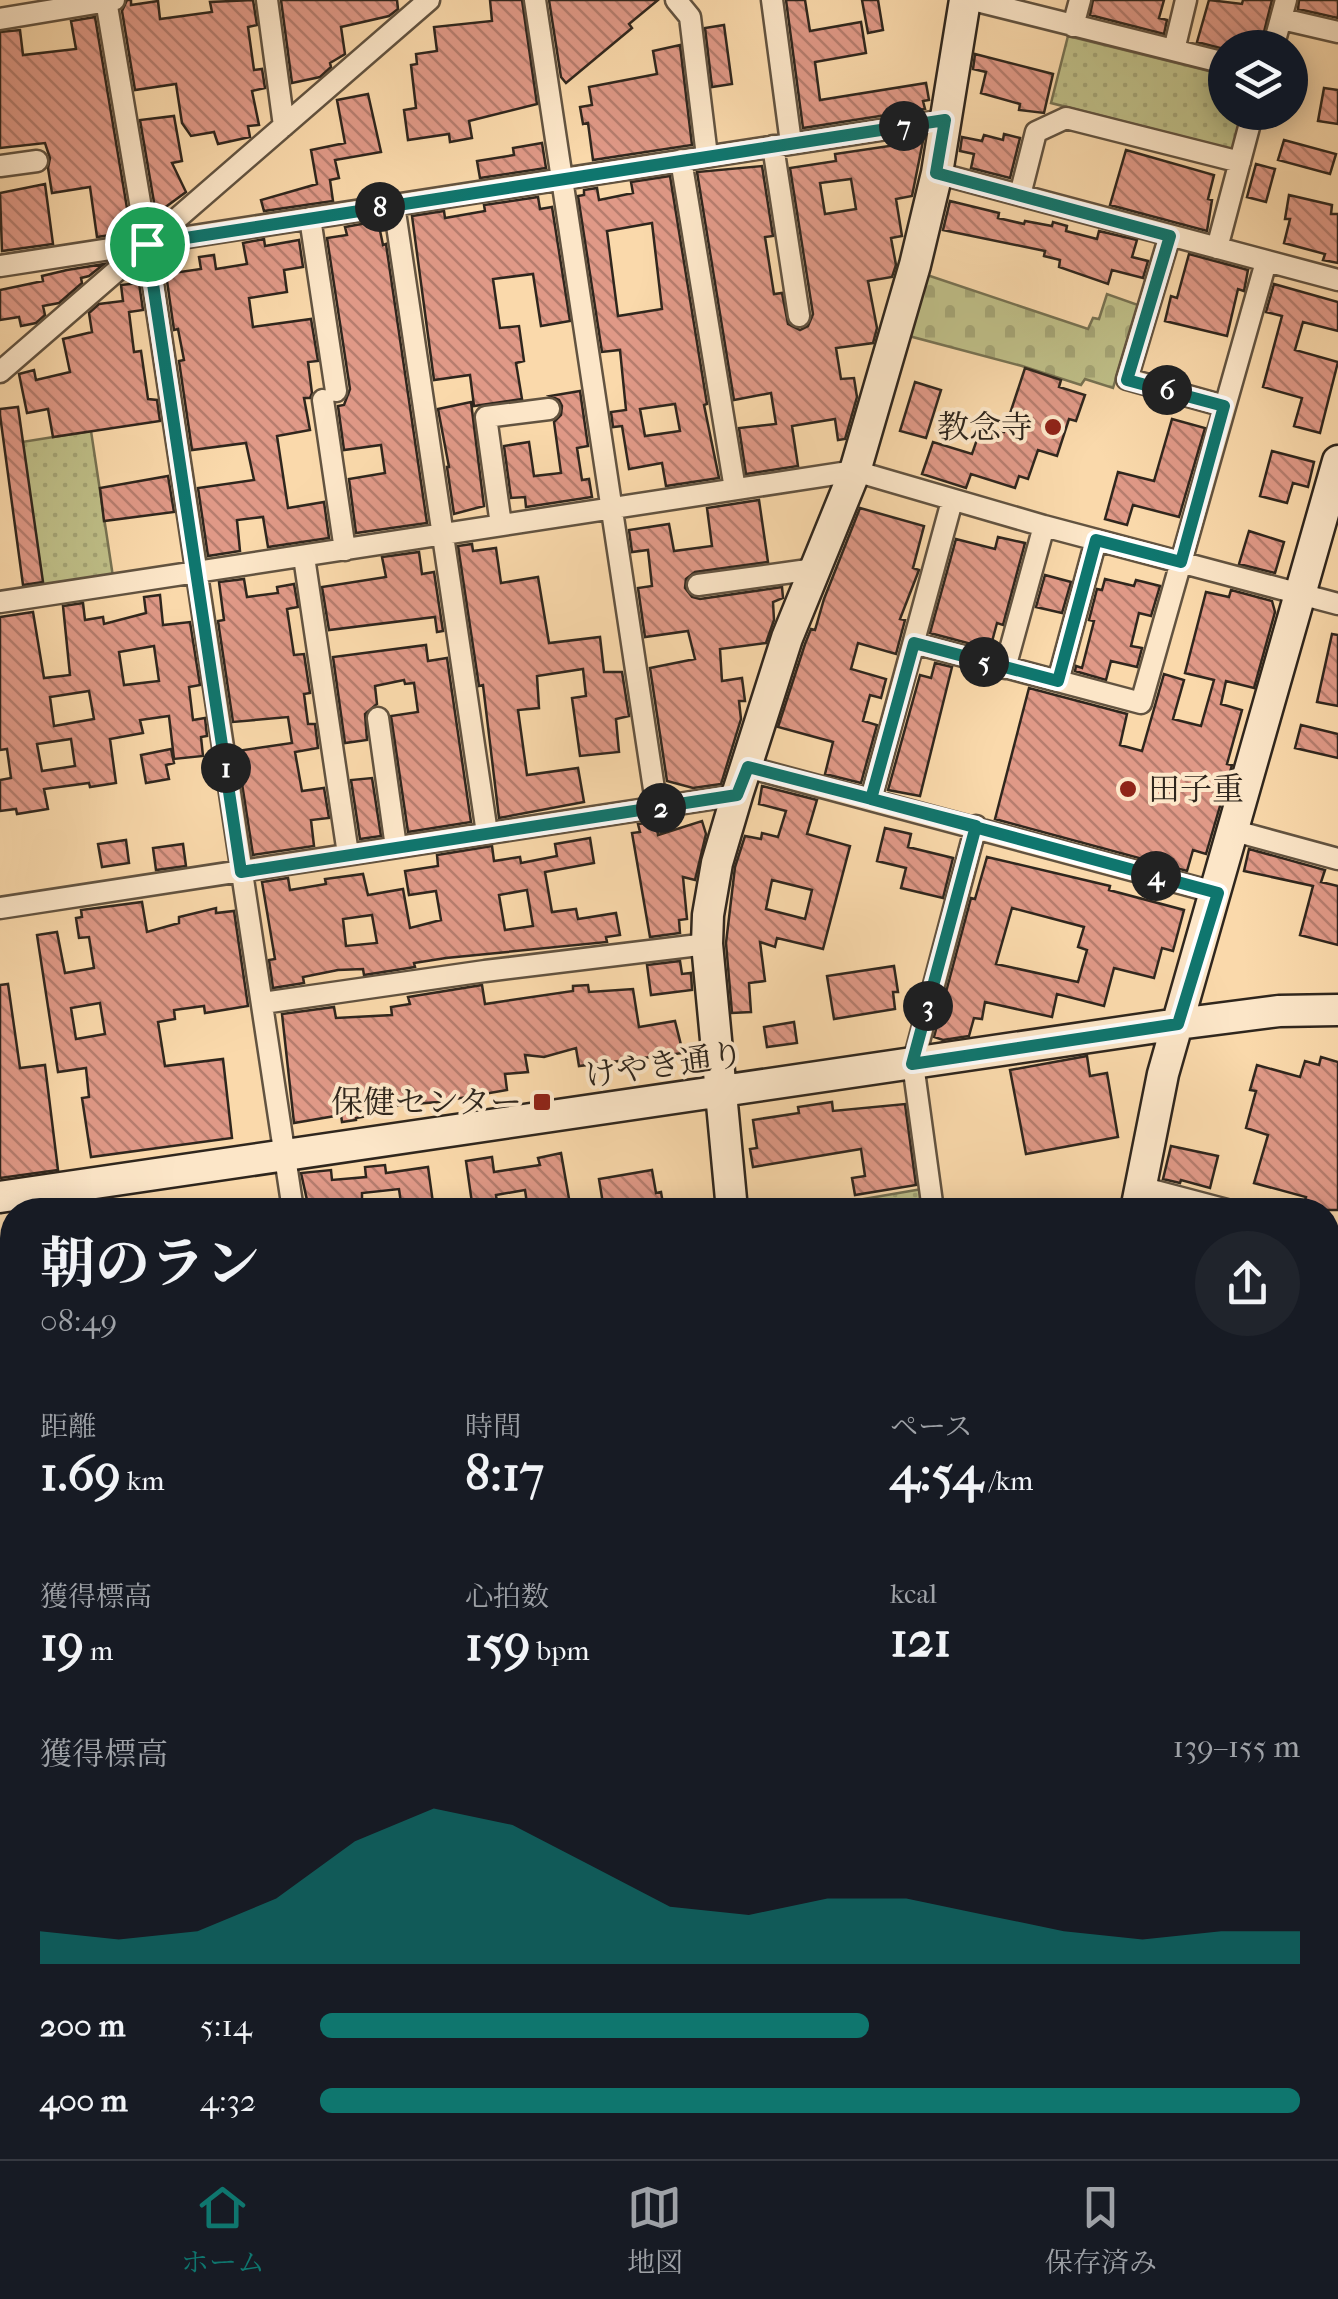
<!DOCTYPE html>
<html lang="ja">
<meta charset="utf-8">
<style>
body{margin:0;font-family:"IM FELL French Canon","Noto Serif JP",serif;background:#20242c;color:#f1f3f6;height:100vh;display:flex;flex-direction:column;font-size:38px;white-space:nowrap}
*{box-sizing:border-box;margin:0}
p{font-size:32px;color:#9ea1a6}
.icon{flex:none;width:55px;height:55px;fill:none;stroke:currentColor;stroke-width:2;stroke-linecap:round;stroke-linejoin:round}
.map{position:relative;flex:1;overflow:hidden}
.side{position:absolute;left:0px;top:1198px;width:1340px;height:962px;display:flex;flex-direction:column;background:#171b24;border-radius:40px 40px 0 0;box-shadow:0 5px 25px #0003}
.side>*{flex:none}
.tools{position:absolute;left:1208px;top:30px;display:grid;gap:20px}
.tools a{display:grid;place-items:center;width:100px;height:100px;border-radius:50%;background:#171b24;box-shadow:0 5px 25px #0003;font-size:50px}
.pin{position:absolute;display:grid;place-items:center;width:85px;height:85px;color:#fff;margin:-42px;border:5px solid #fff;border-radius:50%;box-shadow:0 2px 10px #0007}
.km{position:absolute;width:50px;height:50px;margin:-25px;border-radius:50%;background:#222;color:#fff;font-size:28px;line-height:50px;text-align:center}
.round{display:grid;place-items:center;flex:none;width:105px;height:105px;border-radius:52px;background:#20242c}
.head{display:flex;align-items:center;justify-content:space-between;height:170px;padding:0 40px}
h1{font-size:55px;font-weight:700;line-height:75px}
.figures{display:grid;grid-template-columns:repeat(3,1fr);gap:15px;height:170px;padding:10px 40px}
.figures div{display:grid;align-content:center}
.figures b{font-size:50px;font-weight:700}
.figures small{font-size:28px;font-weight:400}
.figures p{font-size:28px}
.chart{height:280px;padding:20px 40px}
.chart p{display:flex;justify-content:space-between}
.chart svg{width:100%;height:180px;margin-top:10px;fill:#0f766e;opacity:.7}
ul{padding:0 40px;list-style:none;font-size:32px}
li{display:grid;grid-template-columns:160px 120px 1fr;align-items:center;height:75px}
li i{height:25px;border-radius:12px;background:#0f766e}
.dock{display:flex;justify-content:space-around;align-items:center;height:140px;border-top:2px solid #363941;background:#171b24;font-size:28px;color:#9ea1a6}
.dock a{display:grid;justify-items:center;gap:5px}
.dock .selected{color:#0f766e}
.map>svg:first-child{display:block}
.grass{fill:#bfbf88;stroke:#777252;stroke-width:2.5}
.cemetery{fill:url(#cemetery-stones);stroke:#777252;stroke-width:2.5}
.park{fill:url(#park-dots);stroke:#777252;stroke-width:2.5}
.lines{fill:none;stroke-linecap:round;stroke-linejoin:round}
.stream{stroke:#747d78;stroke-width:5}
.building{fill:url(#building-back-hatch);stroke:#2f261d;stroke-width:2.5;fill-rule:evenodd}
.street-casing{stroke:#625340;stroke-width:25}
.secondary-casing{stroke:#2f261d;stroke-width:35}
.street{stroke:#fce6c8;stroke-width:20}
.secondary{stroke:#fce6c8;stroke-width:30}
.route-casing{stroke:#fff;stroke-width:20}
.route{stroke:#0f766e;stroke-width:12}
.poi-dot{fill:#8f2418;stroke:#fce6c8;stroke-width:4}
.labels{text-anchor:middle;dominant-baseline:central;stroke-width:8;stroke-linejoin:round;paint-order:stroke}
.poi-label{font-size:32px;fill:#2f261d;stroke:#fce6c8;text-anchor:end}
.street-label{font-size:32px;fill:#2f261d;stroke:#fce6c8}
</style>
<div class="map">
<svg width="1338" height="2159" viewBox="0 0 1338 2159">
<defs>
<pattern id="cemetery-stones" width="16" height="16" patternUnits="userSpaceOnUse" patternTransform="scale(2.5)"><rect width="16" height="16" fill="#bfbf88"/><path d="M2 7V4a2 2 0 0 1 4 0v3zM10 15v-3a2 2 0 0 1 4 0v3z" fill="#a4a475"/></pattern>
<pattern id="park-dots" width="8" height="8" patternUnits="userSpaceOnUse" patternTransform="scale(2.5)"><rect width="8" height="8" fill="#bfbf88"/><path d="M2 2h.1M6 6h.1" fill="none" stroke="#a4a475" stroke-width="1.8" stroke-linecap="round"/></pattern>
<pattern id="building-back-hatch" width="6" height="6" patternUnits="userSpaceOnUse" patternTransform="scale(2.5)"><rect width="6" height="6" fill="#e09987"/><path d="M-1 5l2 2M0 0l6 6M5-1l2 2" fill="none" stroke="#b67d6e"/></pattern>
</defs>
<rect width="100%" height="100%" fill="#fad9ab"/>
<filter id="stains"><feTurbulence type="fractalNoise" baseFrequency=".002" numOctaves="4"/><feColorMatrix values="0 0 0 0 .2 0 0 0 0 .09 0 0 0 0 .02 0 0 0 .5 -.17"/></filter>
<radialGradient id="worn" r=".72"><stop offset=".6" stop-color="#630" stop-opacity="0"/><stop offset="1" stop-color="#630" stop-opacity=".3"/></radialGradient>
<path class="grass" d="M12 1315V1554H0V1317Z
M0 1800 12 1801V1913L0 1914Z"/>
<path class="cemetery" d="M927 275 1088 329 1093 318 1099 319 1107 294 1138 305 1113 388 1085 379 1081 385 1022 366 909 336Z"/>
<path class="park" d="M1068 36 1225 75V112L1245 113 1235 150 1051 103Z
M91 431 113 577 43 586 22 442Z
M922 1189 924 1210H847L846 1202Z
M1328 1408 1338 1411V1564L1328 1565Z"/>
<g class="lines">
<path class="stream" d="M1328 1590 1338 1589
M0 1704 12 1705"/>
</g>
<path class="building" d="M127 0H131V5L158 1 160 19 212 12 210 2 253 0 257 25 248 27 254 70 262 69 265 88 252 91 259 125 248 126 250 137 218 144 214 132 191 136 182 123 176 84 135 90 122 11Z
M281 0H397L398 9 389 16 341 27 345 54 330 63 331 67 320 77 292 83Z
M490 0H522L537 104 469 121 472 138 450 142 449 134 408 140 404 110 416 108 411 65 417 64 416 54 437 51 434 27 492 21Z
M549 0H658L629 24 632 28 566 83 561 77Z
M786 0H805L810 31 861 22 866 53 815 62 820 100 926 83 929 100 923 101 925 109 803 128Z
M862 0H878L883 30 868 33Z
M1093 0H1164L1159 18 1167 20 1164 34 1090 15Z
M1209 0 1242 4 1243 0H1272L1260 48H1220L1197 42Z
M1299 0H1338V18L1298 9Z
M95 17 131 232 97 237 90 187 52 193 48 168 50 158 45 143 0 148V32L20 30 23 55 76 49 71 21Z
M724 25 732 84 712 87 705 28Z
M680 45 692 145 593 160 588 123 583 124 580 107 592 105 589 87 657 74 653 51Z
M975 54 1053 74 1044 113 1019 110 1020 104 981 93 986 72 973 69Z
M1324 88 1338 90V124L1318 121Z
M368 94 381 152 335 160 339 178 330 180 333 201 264 211 261 200 317 184 311 150 345 143 337 100Z
M174 116 182 161 172 163 186 192 156 214 140 120Z
M1004 134 1020 138 1010 178 971 168 974 154 960 151 962 137 982 141 984 135 1003 140Z
M1284 140 1336 154 1330 174 1278 160Z
M923 141 912 196 896 199 902 236 891 238 896 265 892 277 868 281 877 328 873 343 836 348 841 379 854 378 857 397 845 439 838 440 835 419 792 426 798 466 746 474 739 428 776 424 771 393 734 400 697 172 762 166 773 236 765 237 774 294 782 293 788 324 800 330 808 326 813 314 790 168 836 161 835 154ZM851 179 856 209 825 214 820 183Z
M542 143 546 168 480 178 477 161 514 155 513 148Z
M1126 150 1214 175 1208 199 1212 200 1207 231 1110 205Z
M1256 164 1275 169 1266 202 1247 197Z
M670 176 707 404 704 405 719 478 666 486 662 463 629 469 622 426 613 427 611 412 626 410 620 350 602 352 578 196 584 195V190L597 188 599 200 633 193 631 182ZM652 223 662 309 618 316 607 231ZM675 404 680 431 645 436 640 409Z
M45 184 53 244 2 251 0 193Z
M1289 195 1332 205 1331 214H1338V263L1323 260 1325 254 1284 243 1290 219H1285Z
M538 197 540 209 552 207 570 321 541 326 533 274 493 279 500 328 519 326 524 361 516 363 522 399 474 406 470 375 434 380 412 216 444 211 445 218 485 211 484 205Z
M950 201 999 213 998 218 1024 224 1025 221 1052 226 1053 222 1067 226 1066 231 1097 239 1099 231 1137 240 1132 257 1148 261 1143 278 1112 270 1108 284 1059 267 1060 260 1044 256 1045 251 943 230Z
M378 221 383 245 386 244 427 523 356 533 349 479 385 473 381 445 344 450 338 406 344 405 350 389 327 238 347 235 345 227Z
M264 239 265 246 299 240 303 267 284 270 287 292 249 298 253 327 311 319 318 361 308 362 312 393 310 398H304L310 430 277 436 288 508 324 502 329 538 268 547 263 517 237 520 240 551 208 556 198 488 254 480 246 443 192 450 179 361 184 360 178 329 174 330 166 274 201 269 199 257 214 255 216 269 247 264 243 243Z
M1189 254 1248 270 1244 291 1238 289 1227 336 1165 321 1171 296 1177 298Z
M104 264 89 276 81 278 82 283 59 303 43 306 45 315 36 323 21 326 19 317 0 320V290L43 281 42 276 67 270Z
M139 283 143 310 129 312 134 352 141 351 148 399 157 400 160 421 53 437 48 409 27 413 19 374 34 370 36 380 70 372 63 339 92 332 89 313 99 304 123 301 121 285Z
M1274 284 1338 302V331L1303 322 1295 350 1338 362 1320 433 1294 426 1302 398 1263 387 1282 316 1266 312Z
M1025 368 1061 380 1059 387 1085 395 1076 421 1069 419 1057 456 1038 450 1028 479 1019 476 1015 488 971 474 966 488 922 474 933 442 972 454 982 425 1004 432Z
M915 382 941 390 926 438 900 431Z
M580 391 588 446 577 448 582 480 589 479 592 497 526 507 525 497 511 498 504 446 529 442 534 476 561 473 554 422 561 415 562 406 559 400 550 396Z
M471 402 484 506 454 514 447 467H449L438 409Z
M18 407 43 582 23 585 0 415V409Z
M1172 419 1205 428 1179 517 1133 505 1127 525 1105 519 1118 472 1154 481Z
M1272 451 1314 462 1308 487 1293 483 1287 503 1260 496Z
M168 476 174 512 104 521 100 488Z
M759 500 768 562 695 572 686 579 685 588 692 597 700 599 782 587 783 598 773 602 774 620 766 643 720 649 722 681 742 678 745 701H739L741 719 721 784 693 788 667 781 650 668 695 659 688 631 645 637 638 588 652 586 648 550 632 552 629 530 669 524 674 551 712 546 707 508Z
M860 508 924 526 913 568 919 570 900 619 905 620 896 654 858 643 851 669 886 679 881 698 870 695 863 721 877 725 861 783 825 774 833 742 778 727 805 644 811 629 815 630 824 599Z
M1249 531 1284 542 1275 573 1239 564Z
M998 537 1025 543 1003 625 997 623 990 649 930 633 956 539 995 549Z
M472 544 473 551 496 548 501 583 538 577 549 643 600 637 604 672H622L629 716 616 719 619 752 580 756 572 698 586 696 583 669 537 676 539 708 518 710 527 775 578 768 584 802 499 818 483 685 479 686 458 546Z
M419 552 422 574 434 572 443 631 437 632 435 617 329 630 322 587 386 577 382 557Z
M1045 575 1071 582 1062 613 1036 607Z
M244 579 247 597 278 593 277 587 294 584 298 607 287 609 294 655 304 654 310 693 304 694 308 724H315L318 748 295 752 302 791 324 788 329 818 311 820 314 846 253 855 237 751 292 743 288 717 233 722 218 621 224 620 219 582Z
M1105 579 1134 586 1136 580 1160 586 1151 616 1139 613 1131 646 1142 648 1137 667 1111 661 1106 680 1075 671 1076 666 1082 668 1094 621 1089 620 1097 589 1102 590Z
M1231 590 1272 601 1275 612 1254 688 1226 681 1221 704 1242 710 1227 764 1232 765 1206 854 1193 850 1187 871 995 819 1029 688 1127 714 1120 745 1142 751 1164 674 1184 680 1173 719 1201 726 1214 680 1185 673 1206 592 1229 597Z
M160 595 163 625 190 622 200 685 189 687 193 720 205 718 207 736 201 737 203 756 174 759 169 716 140 720 143 733 110 739 116 783 90 787 89 783 44 789 48 809 17 814 16 809 0 811V780L11 778 7 749 0 750V617L33 612 44 678 70 675 63 606 83 603 85 620 103 617 104 624 146 613 144 597ZM154 646 159 681 124 685 119 652ZM89 691 94 719 54 726 50 697ZM71 739 75 766 42 771 37 744Z
M1332 634 1338 635V706L1317 702Z
M426 645 428 661 447 658 471 822 408 832 391 716 418 712 414 683 405 684 404 680 375 686 377 704 365 714 367 740 345 743 333 657Z
M935 663 952 667 920 796 888 790 920 675 931 678Z
M1301 725 1338 734V758L1295 748Z
M171 749 174 763 166 765 169 779 146 783 141 755Z
M372 778 381 836 360 839 351 780Z
M762 786 817 800 807 834 850 846 823 949 777 938 775 947 760 942 765 981 749 983 751 1012 732 1013 726 943 735 867 745 836 761 839 762 833 778 837 786 811 759 804ZM772 880 812 890 805 919 766 909Z
M702 821 706 834 695 880 683 877 687 919 679 920 680 933 650 937 632 833 640 832 638 824 656 822 658 835Z
M885 828 911 834 908 847 953 858 943 898 901 888 906 868 877 861Z
M590 838 594 863 545 872 552 912 576 909 578 919 616 913 620 935 606 937 607 942 446 958 414 963 415 967 364 975 363 969 338 970 303 977 304 983 273 988 269 960 275 959 262 882 288 878 290 890 326 884 325 879 363 874 368 895 403 889 410 928 441 920 436 891 409 895 405 871 438 866 437 855 492 846 494 861 520 857 521 863 557 856 555 844ZM527 890 533 926 505 930 499 895ZM372 915 377 943 346 946 343 919Z
M126 840 129 863 102 867 98 844Z
M183 844 186 866 156 870 153 848Z
M1249 849 1325 870 1321 882 1338 886V945L1300 935 1313 886 1244 871Z
M987 857 1110 886 1109 890 1184 910 1173 951 1162 948 1154 978 1114 968 1104 1006 1057 994 1052 1017 985 1002 982 1019 974 1018 969 1036 943 1040 934 1037 971 898 975 899ZM1012 908 1084 927 1078 947 1087 950 1078 982 996 964Z
M142 902 147 932 179 923V917L216 908V913L234 911 248 1006 205 1013 204 1006 174 1010 175 1019 158 1022 165 1066 223 1059 232 1138 91 1157 82 1098 89 1097 86 1068 58 1072 37 935 57 932 65 973 94 968 89 937 79 938 76 918 82 917 81 910ZM100 1003 105 1034 76 1039 71 1008Z
M680 961 682 974 691 973 692 990 651 995 647 965Z
M894 966 898 992H893L895 1009 834 1019 827 976Z
M8 984 20 1068 45 1065 58 1170 0 1178V985Z
M482 985 485 1004 573 991V986L588 985 589 992 633 989 639 1027 675 1021 683 1053 579 1066 576 1048 544 1057 525 1055 528 1072 505 1074 507 1090 438 1102 379 1107 380 1114 356 1118V1120L342 1122 341 1115 294 1123 282 1014 334 1007 336 1018 392 1015 391 1007 410 1004 408 997Z
M794 1022 797 1043 767 1047 764 1027Z
M1087 1056 1090 1076 1107 1073 1118 1137 1026 1154 1010 1070Z
M1321 1057 1338 1062V1210H1302L1306 1197 1254 1183 1268 1135 1246 1128 1256 1091 1250 1090 1257 1065 1300 1077 1305 1061 1319 1065Z
M832 1102 833 1111 905 1104 916 1185 855 1195 852 1178 865 1176 861 1149 753 1167 750 1149 757 1148 753 1120 799 1113 798 1107Z
M1171 1146 1218 1156 1210 1188 1181 1180 1180 1183 1163 1179Z
M561 1153 571 1210H528L525 1190 496 1195 498 1210H473L466 1161 492 1157 494 1172 540 1165 538 1158Z
M385 1165 386 1173 428 1167 434 1210H402L399 1189 362 1193V1200L309 1209 301 1173 331 1170 332 1180 366 1177 365 1167Z
M652 1170 656 1193 661 1192 664 1210H604L599 1179Z"/>
<g class="lines">
<g class="street-casing">
<path id="street" d="M106 0 147 244 293 1210
M267 0 284 126
M535 0 657 809
M676 0 690 17 707 156
M772 0 791 143
M973 0 1225 63
M0 19 114 0
M1282 19 1338 32
M1073 26 1080 0
M1273 48 1286 0
M1174 50 1186 0
M773 146 799 316
M681 160 735 489
M0 166 37 161
M937 173 1338 280
M1020 195 1036 132 1066 118 1240 162
M394 205 487 833
M310 218 336 391
M1170 235 1127 379 1224 406
M1217 248 1253 112
M0 266 945 120
M0 372 429 0
M323 400 345 550
M501 525 486 417 549 409
M304 557 348 854
M698 585 815 569
M0 602 855 471 1044 526 1338 604
M914 643 1141 703 1266 262
M1005 668 1044 526
M1058 681 1096 540
M378 718 396 847
M747 767 1217 893
M871 799 952 501
M1235 831 1338 859
M0 908 737 795
M263 1003 485 971 707 944
M1140 1187 1227 1210
M933 1210 913 1064 976 826
M1328 1237 1338 1240
M1328 1394 1338 1397
M1328 1572 1338 1571
M1328 1606 1338 1604
M1328 1721H1338
M1328 1877H1338
M0 1934 12 1932
M0 2088 12 2084
M1328 2101H1338
M82 2148 83 2159
M403 2148V2159
M724 2155 1024 2159
M1251 2159V2148"/>
</g>
<g class="secondary-casing">
<path id="secondary" d="M0 1197 1178 1024 1279 1011 1338 1010
M732 1210 707 944 708 915 717 863 737 795 787 638 855 471 915 265 937 173 965 0
M1136 1210 1163 1074 1338 461
M724 2159V2148
M1109 2159V2148"/>
</g>
<use href="#street" class="street"/>
<use href="#secondary" class="secondary"/>
</g>
<g class="lines">
<g class="route-casing">
<path id="route" d="M147 244 241 872 737 795 748 767 976 826 912 1064 1178 1024 1218 893 871 799 914 643 1058 681 1096 540 1181 562 1224 406 1127 380 1170 236 936 173 945 120 147 244"/>
</g>
<use href="#route" class="route"/>
</g>
<g class="poi-dot">
<circle cx="1053" cy="427" r="10"/>
<circle cx="1128" cy="789" r="10"/>
<rect x="532" y="1092" width="20" height="20" rx="5"/>
</g>
<g class="labels">
<g class="poi-label">
<text x="1033" y="427">教念寺</text>
<text x="1148" y="789" text-anchor="start">田子重</text>
<text x="522" y="1102">保健センター</text>
</g>
<g class="street-label">
<text transform="translate(664 1065) rotate(-8)">けやき通り</text>
</g>
</g>
<rect width="100%" height="100%" filter="url(#stains)"/>
<rect width="100%" height="100%" fill="url(#worn)"/>
</svg>
<div class="tools">
<a><svg class="icon" aria-label="layers" viewBox="0 0 24 24"><path d="M12 4l9 5-9 5-9-5zM3 14l9 5 9-5"/></svg></a>
</div>
<div class="pin" style="left:147px;top:244px;background:#1e9e55"><svg class="icon" aria-label="arrive" viewBox="0 0 24 24"><path d="M6 21V4h12l-3 4 3 4H6"/></svg></div>
<b class="km" style="left:226px;top:768px">1</b>
<b class="km" style="left:661px;top:808px">2</b>
<b class="km" style="left:928px;top:1006px">3</b>
<b class="km" style="left:1156px;top:876px">4</b>
<b class="km" style="left:984px;top:662px">5</b>
<b class="km" style="left:1167px;top:390px">6</b>
<b class="km" style="left:904px;top:126px">7</b>
<b class="km" style="left:380px;top:207px">8</b>
<section class="side">
<div class="head"><div><h1>朝のラン</h1><p>08:49</p></div><a class="round"><svg class="icon" aria-label="share" viewBox="0 0 24 24"><path d="M12 15V3M7 8l5-5 5 5M5 13v7h14v-7"/></svg></a></div>
<div class="figures">
<div><p>距離</p><b>1.69<small> km</small></b></div>
<div><p>時間</p><b>8:17</b></div>
<div><p>ペース</p><b>4:54<small> /km</small></b></div>
</div>
<div class="figures">
<div><p>獲得標高</p><b>19<small> m</small></b></div>
<div><p>心拍数</p><b>159<small> bpm</small></b></div>
<div><p>kcal</p><b>121</b></div>
</div>
<div class="chart"><p><span>獲得標高</span>139–155 m</p>
<svg viewBox="0 0 160 44" preserveAspectRatio="none"><path d="M0 44V36L10 38L20 36L30 28L40 14L50 6L60 10L70 20L80 30L90 32L100 28L110 28L120 32L130 36L140 38L150 36L160 36V44z"/></svg>
</div>
<ul>
<li><b>200 m</b>5:14<i style="width:56%"></i></li>
<li><b>400 m</b>4:32<i style="width:100%"></i></li>
</ul>
</section>
</div>
<nav class="dock">
<a class="selected"><svg class="icon" aria-label="home" viewBox="0 0 24 24"><path d="M3 11l9-7 9 7M6 9v11h12V9"/></svg>ホーム</a>
<a><svg class="icon" aria-label="map" viewBox="0 0 24 24"><path d="M3 6l6-2 6 2 6-2v14l-6 2-6-2-6 2zM9 4v14M15 6v14"/></svg>地図</a>
<a><svg class="icon" aria-label="saved" viewBox="0 0 24 24"><path d="M7 4h10v16l-5-4-5 4z"/></svg>保存済み</a>
</nav>
